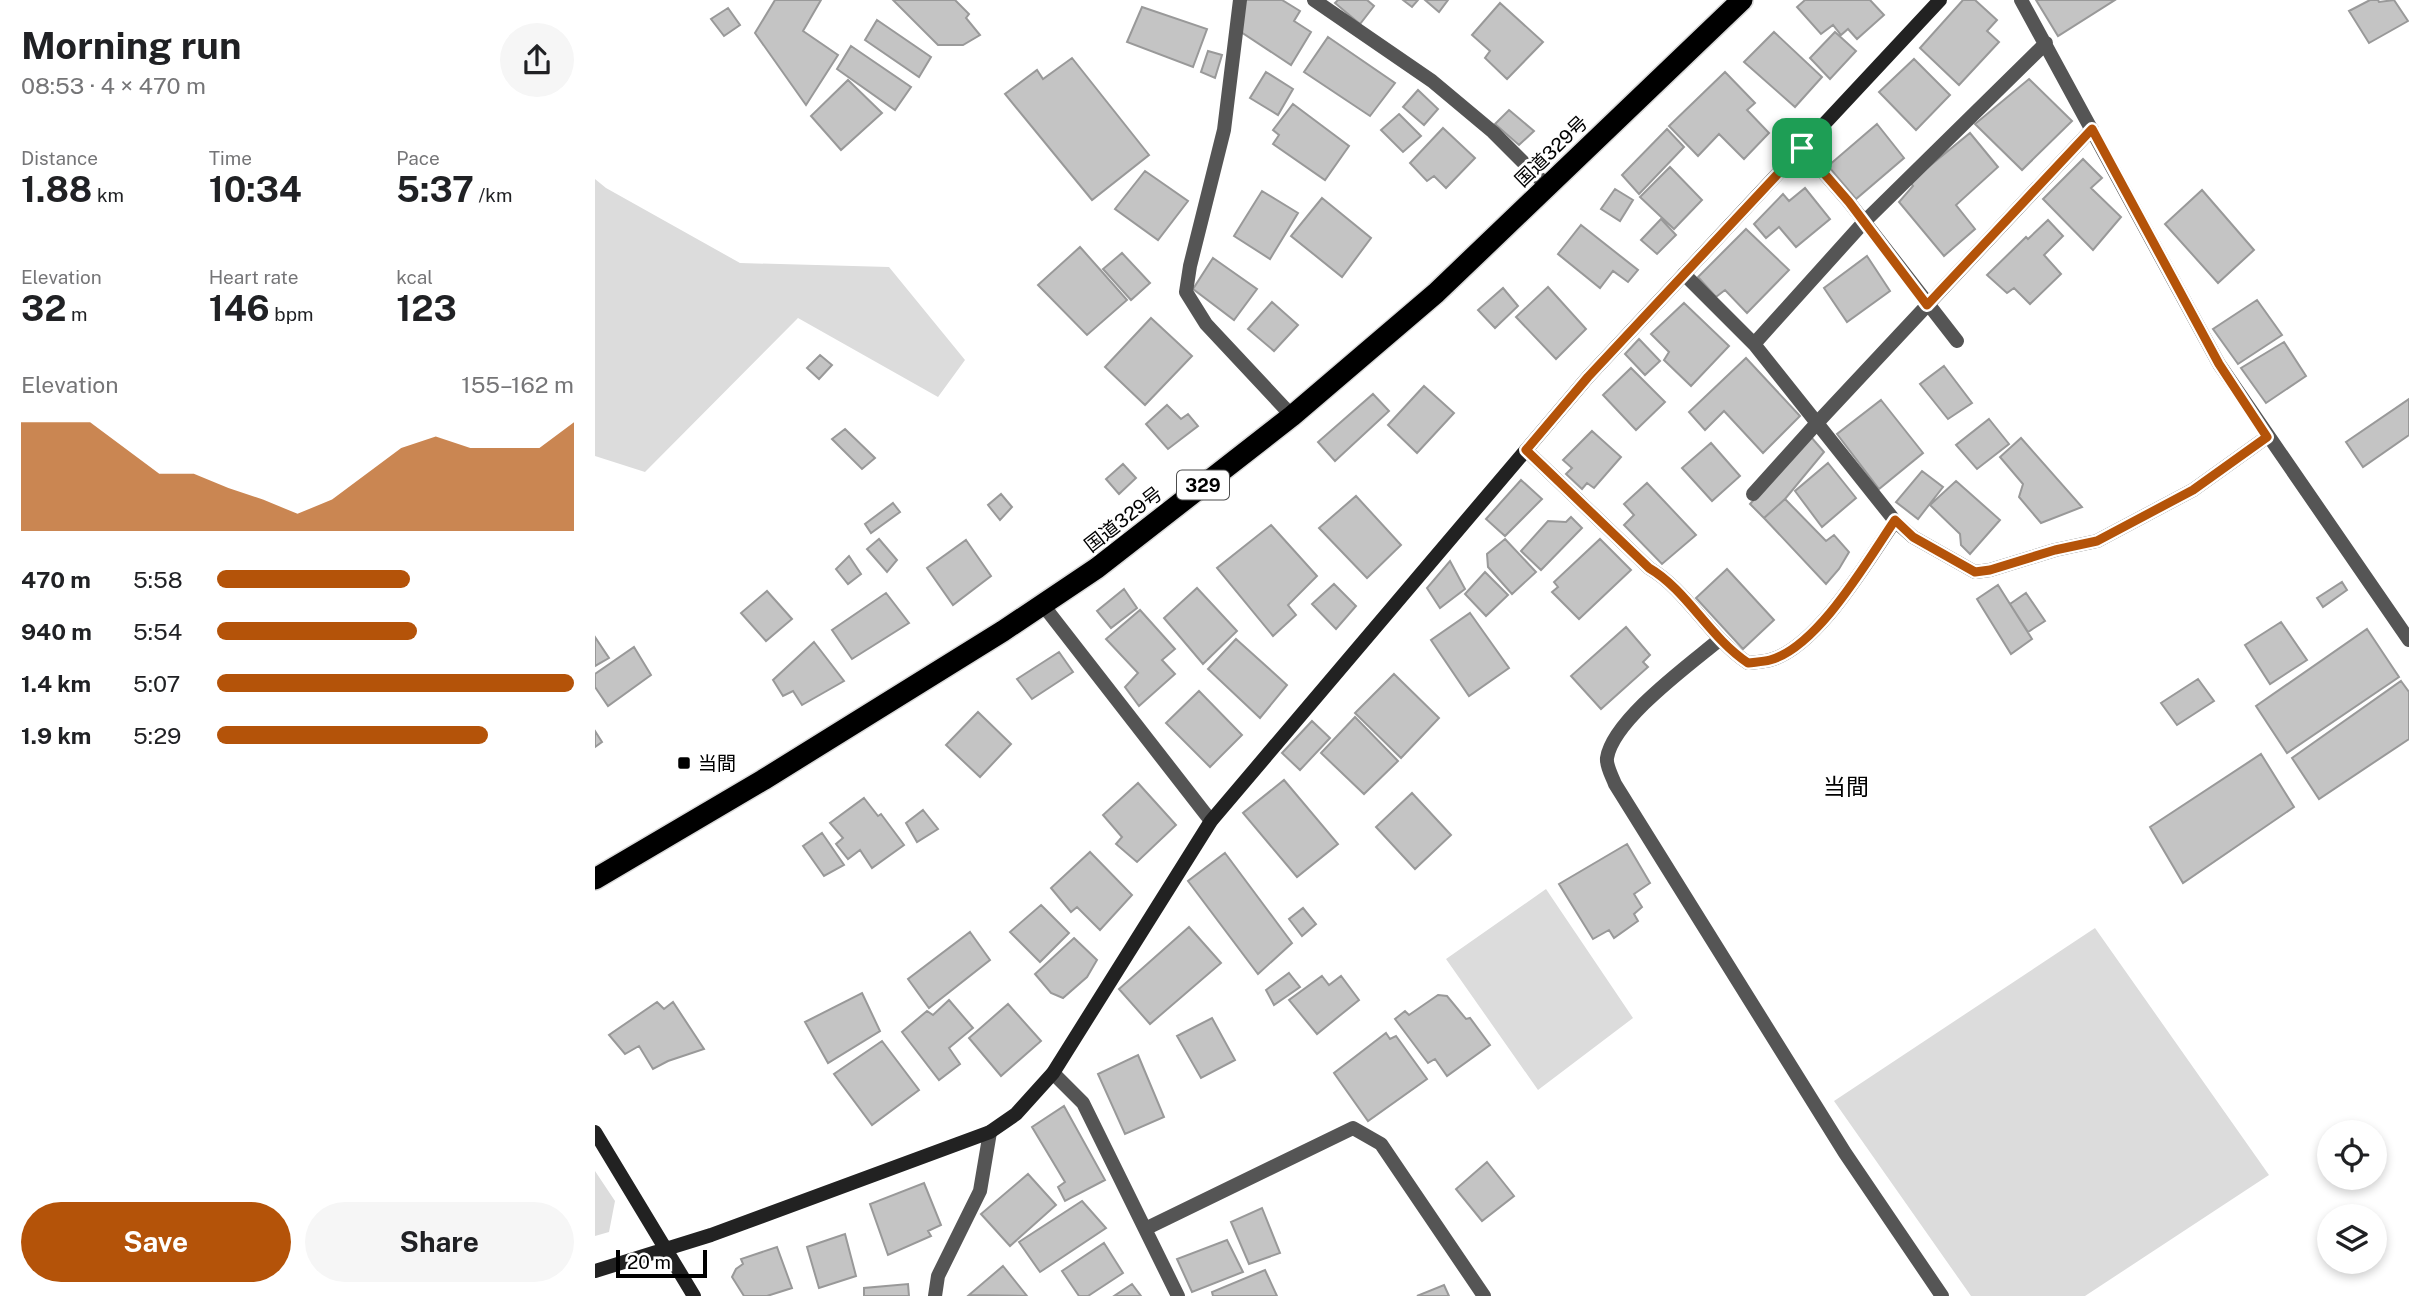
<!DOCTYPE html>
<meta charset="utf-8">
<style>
body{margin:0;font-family:"Public Sans","Noto Sans JP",sans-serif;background:#f6f6f6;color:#202124;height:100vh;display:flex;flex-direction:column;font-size:26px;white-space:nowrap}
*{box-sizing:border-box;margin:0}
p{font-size:23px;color:#757577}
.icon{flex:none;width:38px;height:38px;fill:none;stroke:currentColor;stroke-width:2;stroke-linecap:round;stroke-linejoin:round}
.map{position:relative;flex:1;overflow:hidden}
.details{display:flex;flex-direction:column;background:#fff;width:595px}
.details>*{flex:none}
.controls{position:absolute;left:1722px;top:1120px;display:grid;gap:14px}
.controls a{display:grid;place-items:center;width:70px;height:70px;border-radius:50%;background:#fff;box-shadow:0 4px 10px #0003;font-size:35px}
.scale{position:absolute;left:21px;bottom:18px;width:91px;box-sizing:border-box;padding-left:7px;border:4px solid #000;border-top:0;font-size:19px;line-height:24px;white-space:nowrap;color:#000;-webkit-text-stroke:5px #fff;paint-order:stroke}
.pin{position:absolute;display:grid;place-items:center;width:60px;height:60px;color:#fff;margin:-30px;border-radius:14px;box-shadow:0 4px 10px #0006}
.round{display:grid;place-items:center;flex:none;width:74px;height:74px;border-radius:37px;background:#f6f6f6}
.headline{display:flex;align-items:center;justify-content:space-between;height:119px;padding:0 21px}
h1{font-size:38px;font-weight:700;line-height:52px}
.metrics{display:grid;grid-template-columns:repeat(3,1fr);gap:10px;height:119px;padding:7px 21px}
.metrics div{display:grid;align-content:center}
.metrics b{font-size:35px;font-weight:700}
.metrics small{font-size:19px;font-weight:400}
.metrics p{font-size:19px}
.chart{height:196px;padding:14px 21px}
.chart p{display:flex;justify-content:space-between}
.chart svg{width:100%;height:126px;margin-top:7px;fill:#b45309;opacity:.7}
.action{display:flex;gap:14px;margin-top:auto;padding:14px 21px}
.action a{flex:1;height:80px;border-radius:42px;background:#b45309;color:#fff;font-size:28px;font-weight:700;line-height:80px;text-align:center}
.action a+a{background:#f6f6f6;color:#202124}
ul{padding:0 21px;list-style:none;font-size:23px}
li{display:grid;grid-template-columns:112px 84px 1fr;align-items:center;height:52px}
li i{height:18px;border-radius:9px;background:#b45309}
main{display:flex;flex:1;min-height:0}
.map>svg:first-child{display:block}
.green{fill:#dcdcdc}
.building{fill:#c4c4c4;stroke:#999;stroke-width:2}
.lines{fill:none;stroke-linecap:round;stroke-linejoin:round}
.highway-casing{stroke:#dbdbdb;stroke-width:24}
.street{stroke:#555;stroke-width:14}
.secondary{stroke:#222;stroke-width:14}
.highway{stroke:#000;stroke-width:21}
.route-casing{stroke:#fff;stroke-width:14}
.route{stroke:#b45309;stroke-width:9}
.poi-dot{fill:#000;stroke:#fff;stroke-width:2.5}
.labels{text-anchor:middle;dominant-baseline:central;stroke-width:6;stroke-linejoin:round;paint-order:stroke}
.shield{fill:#fff;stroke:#4c4c4c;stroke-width:2}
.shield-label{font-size:18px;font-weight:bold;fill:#000}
.street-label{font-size:19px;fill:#000;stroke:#fff}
.poi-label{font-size:19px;fill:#000;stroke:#fff;text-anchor:start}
.quarter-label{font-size:23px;fill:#000;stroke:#fff}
</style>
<main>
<section class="details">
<div class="headline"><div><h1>Morning run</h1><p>08:53 · 4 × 470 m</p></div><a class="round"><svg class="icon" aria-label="share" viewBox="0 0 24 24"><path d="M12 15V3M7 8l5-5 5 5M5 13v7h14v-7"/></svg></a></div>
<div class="metrics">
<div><p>Distance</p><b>1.88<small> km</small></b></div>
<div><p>Time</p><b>10:34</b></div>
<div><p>Pace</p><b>5:37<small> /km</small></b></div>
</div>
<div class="metrics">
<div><p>Elevation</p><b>32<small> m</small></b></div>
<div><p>Heart rate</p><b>146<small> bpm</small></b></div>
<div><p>kcal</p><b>123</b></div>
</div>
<div class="chart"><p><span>Elevation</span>155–162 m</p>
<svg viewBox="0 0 160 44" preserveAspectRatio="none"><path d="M0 44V6L10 6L20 6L30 15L40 24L50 24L60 29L70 33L80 38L90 33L100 24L110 15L120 11L130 15L140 15L150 15L160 6V44z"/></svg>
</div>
<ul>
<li><b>470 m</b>5:58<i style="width:54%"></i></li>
<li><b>940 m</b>5:54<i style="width:56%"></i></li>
<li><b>1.4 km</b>5:07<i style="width:100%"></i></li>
<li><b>1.9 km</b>5:29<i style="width:76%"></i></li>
</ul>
<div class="action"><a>Save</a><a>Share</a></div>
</section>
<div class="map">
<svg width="1814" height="1296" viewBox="0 0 1814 1296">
<rect width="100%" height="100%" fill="#fff"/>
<path class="green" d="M0 179 11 188 145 263 294 267 370 360 343 397 203 318 50 472 0 456Z
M951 889 1038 1018 943 1090 851 959Z
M1500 928 1674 1175 1490 1296H1376L1239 1101Z
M0 1171 20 1201 14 1232 0 1236Z"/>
<path class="building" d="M180 0H226L208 31 243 55 211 105 160 33Z
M298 0H360L374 14 371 18 385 35 368 45H343Z
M650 0H687L705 11 699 21 716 32 696 65 646 32Z
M743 0H772L779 6 765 24 740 3Z
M808 0H823L817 7Z
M830 0H853L844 12Z
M1210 0H1275L1289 15 1262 39 1253 29 1246 35 1238 25 1226 34 1202 7Z
M1368 0H1380L1402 20 1392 31 1404 42 1364 85 1325 48Z
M1441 0H1520L1463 36Z
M1775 0H1783L1784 2 1799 0 1813 21 1774 43 1754 11Z
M905 3 948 42 912 79 890 58 895 51 877 35Z
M547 7 612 29 598 67 532 42Z
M133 8 145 25 129 36 116 19Z
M282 20 336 57 324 77 270 40Z
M1179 32 1227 77 1200 107 1149 62Z
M1240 32 1261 51 1235 79 1215 58Z
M733 37 800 83 775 116 709 72Z
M256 46 316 87 300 110 242 69Z
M613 51 627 55 620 78 606 72Z
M477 58 554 155 497 200 410 94 442 70 448 79Z
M1319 59 1355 95 1321 130 1284 92Z
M671 72 698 89 683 115 655 98Z
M1130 72 1160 103 1152 110 1174 133 1149 159 1124 134 1103 156 1074 126Z
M1434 79 1477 121 1427 170 1380 124Z
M253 80 287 113 246 150 216 116Z
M823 90 843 109 829 125 808 107Z
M698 104 754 146 730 180 678 144 684 135 678 130Z
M914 110 939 131 924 145 900 124Z
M804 114 826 136 808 152 786 130Z
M1282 124 1309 158 1261 199 1233 166Z
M848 128 880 158 851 188 839 176 832 181 815 163Z
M1072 129 1089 147 1044 194 1027 175Z
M1375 133 1403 167 1361 205 1380 229 1349 256 1304 202 1318 186 1315 182Z
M1488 159 1507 178 1496 188 1526 217 1498 250 1448 199Z
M1075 167 1107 200 1079 229 1045 197Z
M550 171 593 201 563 240 520 209Z
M1210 188 1235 219 1201 247 1184 227 1171 238 1159 224 1188 194 1194 201Z
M1020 189 1038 200 1025 221 1006 209Z
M1607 190 1659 250 1623 283 1570 224Z
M667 191 703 213 675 259 639 236Z
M727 198 776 238 747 277 696 236Z
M1066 219 1081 235 1062 254 1046 240Z
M1453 220 1468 236 1449 255 1466 274 1435 304 1419 288 1412 293 1392 275 1431 237 1433 239Z
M986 225 1043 270 1033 282 1018 271 1005 288 963 254Z
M1151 229 1194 270 1152 313 1130 290 1121 297 1103 277Z
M485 247 532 300 492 335 443 285Z
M527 253 555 283 536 300 508 269Z
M1272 256 1295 291 1252 322 1229 288Z
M618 258 662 289 639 320 598 289Z
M953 287 991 329 961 359 921 317Z
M908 288 923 306 900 328 883 310Z
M1662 300 1687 335 1643 364 1618 329Z
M677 302 703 325 679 351 653 329Z
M1089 303 1134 346 1096 386 1069 360 1074 352 1056 334Z
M556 318 597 356 550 405 510 367Z
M1044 339 1065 361 1050 375 1030 354Z
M1689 342 1711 376 1671 403 1646 368Z
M225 355 237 365 224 379 212 368Z
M1151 358 1205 416 1168 453 1129 411 1110 430 1094 412Z
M1349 366 1377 403 1353 419 1325 384Z
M1036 368 1070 402 1041 430 1008 395Z
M829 386 859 413 822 453 793 425Z
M778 394 794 411 740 461 723 442Z
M1814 399V435L1768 467 1751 442Z
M1286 400 1328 453 1284 489 1242 434Z
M572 405 586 419 593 414 603 426 573 449 551 424Z
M1394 419 1414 444 1382 469 1361 445Z
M250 429 280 458 267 469 237 439Z
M997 431 1026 457 999 488 992 483 987 489 971 474 977 468 968 460Z
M1216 437 1229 452 1190 499 1169 518 1155 504Z
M1426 438 1487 507 1446 523 1424 497 1428 484 1405 457Z
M1116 443 1145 476 1117 501 1087 468Z
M1233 463 1261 498 1227 527 1200 491Z
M528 464 541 478 524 494 511 479Z
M1327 471 1348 487 1323 519 1301 502Z
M926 480 947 499 910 536 891 519Z
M1361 481 1405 520 1375 554 1366 545 1365 534 1335 505Z
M1052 483 1101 535 1067 564 1029 525 1039 515 1029 504Z
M406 494 417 507 405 520 393 505Z
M761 496 806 545 772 578 724 528Z
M1190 499 1231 541 1239 535 1254 552 1244 569 1231 584 1169 518Z
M298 503 305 512 276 533 270 524Z
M976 517 987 528 946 570 926 551 953 521 971 522Z
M676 525 722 576 693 605 701 615 678 636 622 568Z
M284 539 302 560 292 572 272 549Z
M910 539 941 572 917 594 893 567 892 554Z
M1005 539 1036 570 984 619 957 592 963 587 959 582Z
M371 540 396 576 358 605 332 568Z
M254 556 266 574 253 584 241 569Z
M855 561 870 589 845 608 832 588Z
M1132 569 1179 620 1148 649 1101 598Z
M890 572 913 595 891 616 870 594Z
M1747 582 1752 590 1728 607 1722 598Z
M739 584 761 606 741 629 717 604Z
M1403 585 1437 639 1416 654 1382 599Z
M602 588 642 631 608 664 569 618Z
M529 589 542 608 516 628 502 611Z
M172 591 197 619 171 641 146 613Z
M291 593 314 623 257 659 237 630Z
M1431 593 1450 621 1433 632 1415 604Z
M545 610 580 649 567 660 580 674 544 706 530 687 543 673 511 639Z
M875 613 914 668 874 696 836 640Z
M1686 622 1712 660 1675 684 1650 645Z
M1031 627 1055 655 1048 662 1053 667 1006 709 976 676Z
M1772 629 1804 677 1692 753 1661 706Z
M0 637 14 658 0 666Z
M641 639 692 685 665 718 613 669Z
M219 642 249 681 207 705 198 691 188 696 178 680Z
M39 647 56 675 13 706 0 687V674Z
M464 652 478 672 437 699 422 679Z
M799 674 844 718 806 758 760 713Z
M1603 679 1619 701 1582 725 1566 703Z
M1806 681 1814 692V739L1724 799 1697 758Z
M604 691 647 735 615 767 571 723Z
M383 712 416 744 385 777 351 745Z
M760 717 803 761 769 794 726 753Z
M717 721 735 738 705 770 687 753Z
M0 731 7 742 0 747Z
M1666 754 1699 807 1588 883 1555 827Z
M689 780 743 844 702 877 648 813Z
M543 783 581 825 542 862 521 844 527 837 508 815Z
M817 793 856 835 820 869 781 827Z
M269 798 283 816 286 814 309 845 277 868 265 850 253 859 241 844 248 838 235 823Z
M328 810 343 829 322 842 311 823Z
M227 833 249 865 229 876 208 846Z
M1032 844 1055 883 1039 894 1047 907 1039 914 1043 921 1019 938 1014 930 998 939 964 884Z
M495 852 537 895 505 930 482 907 476 912 456 888Z
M630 853 697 943 663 974 593 881Z
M446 905 474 933 445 962 415 932Z
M708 908 721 924 707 936 694 919Z
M594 927 626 963 555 1024 524 989Z
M375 932 395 960 334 1008 313 979Z
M479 938 502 960 492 977 468 998 456 993 440 974Z
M694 973 705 987 679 1005 671 990Z
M727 976 734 985 746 976 764 1000 722 1034 694 1000Z
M267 993 285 1031 233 1063 210 1022Z
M843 995 852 996 871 1019 875 1018 895 1045 852 1076 840 1059 833 1063 800 1019 810 1011 814 1015Z
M354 1000 378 1028 354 1048 365 1064 344 1080 307 1032 332 1011 338 1015Z
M62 1002 69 1009 78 1002 109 1049 73 1061 58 1069 44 1046 30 1054 14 1035Z
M413 1004 446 1041 406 1076 374 1038Z
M617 1018 640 1060 606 1078 582 1036Z
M791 1033 795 1039 801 1036 832 1079 773 1121 739 1073Z
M287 1041 324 1090 277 1125 239 1074Z
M543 1055 569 1117 530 1134 503 1074Z
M469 1106 510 1180 470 1201 463 1187 470 1182 437 1127Z
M892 1162 919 1196 887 1221 861 1189Z
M433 1174 461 1205 415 1246 386 1214Z
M329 1183 346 1225 333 1231 336 1236 293 1255 275 1204Z
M487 1201 511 1228 445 1272 424 1242Z
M667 1208 685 1253 654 1264 636 1222Z
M250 1234 261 1276 224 1288 212 1247Z
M632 1240 648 1272 597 1292 582 1259Z
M509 1243 528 1273 493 1296H484L467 1271Z
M182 1247 197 1288 172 1296H149L137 1277 141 1269 148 1264 146 1259Z
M408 1266 432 1296 374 1295Z
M670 1270 682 1296H618L617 1292Z
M313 1284 314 1296H269V1288Z
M537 1284 546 1296H519Z
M849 1285 854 1296H822Z"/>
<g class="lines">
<g class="highway-casing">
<path id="highway" d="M0 879 168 780 408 631 502 568 697 416 841 293 1147 0"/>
</g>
<path class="street" d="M645 0 629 130 595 266 591 292 611 324 697 416
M719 0 837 81 898 132 952 186
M1426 0 1624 364 1814 640
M1207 148 1254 202 1362 341
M1089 274 1159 344 1300 521 1318 537 1380 572 1395 570 1460 550 1502 541 1598 490 1672 437
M1159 344 1269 222 1451 43
M931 450 1054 568C1092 590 1114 637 1153 663 1160 662 1168 662 1175 660 1223 647 1272 561 1300 521
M1158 494 1222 423 1497 129
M448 605 616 821
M1124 640C1094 665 1018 720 1012 758 1011 766 1017 776 1020 784L1250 1153 1347 1296
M458 1073 488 1103 583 1296
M550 1229 758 1128 786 1144 889 1296
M340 1296 343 1276 385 1191 395 1132"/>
<path class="secondary" d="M0 1132 99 1296
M0 1271 116 1235 395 1132 421 1114 458 1073 616 821 993 377 1345 0"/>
<use href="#highway" class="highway"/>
</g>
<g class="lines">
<g class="route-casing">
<path id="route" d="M1497 129 1624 364 1672 437 1598 490 1502 541 1460 550 1395 570 1380 572 1318 537 1300 520C1272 561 1223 647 1175 660 1168 662 1160 662 1153 663 1114 637 1092 590 1054 568L931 450 993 377 1207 148 1254 202 1332 305Z"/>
</g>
<use href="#route" class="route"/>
</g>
<rect class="poi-dot" x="82" y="756" width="14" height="14" rx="3.5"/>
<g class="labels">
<rect class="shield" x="582" y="470.5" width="52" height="29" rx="5"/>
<g class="shield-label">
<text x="608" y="485">329</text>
</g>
<g class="street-label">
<text transform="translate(956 151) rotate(-44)">国道329号</text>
<text transform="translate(528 519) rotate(-38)">国道329号</text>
</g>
<g class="poi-label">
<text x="103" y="763">当間</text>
</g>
<g class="quarter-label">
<text x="1251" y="786">当間</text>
</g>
</g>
</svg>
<div class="controls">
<a><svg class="icon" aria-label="locate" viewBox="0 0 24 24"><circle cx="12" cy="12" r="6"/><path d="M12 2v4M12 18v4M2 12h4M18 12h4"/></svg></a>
<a><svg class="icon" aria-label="layers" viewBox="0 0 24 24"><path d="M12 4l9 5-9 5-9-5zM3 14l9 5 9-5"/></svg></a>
</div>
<div class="scale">20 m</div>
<div class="pin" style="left:1207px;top:148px;background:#1e9e55"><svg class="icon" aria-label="arrive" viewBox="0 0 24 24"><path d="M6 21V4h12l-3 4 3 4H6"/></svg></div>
</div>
</main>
